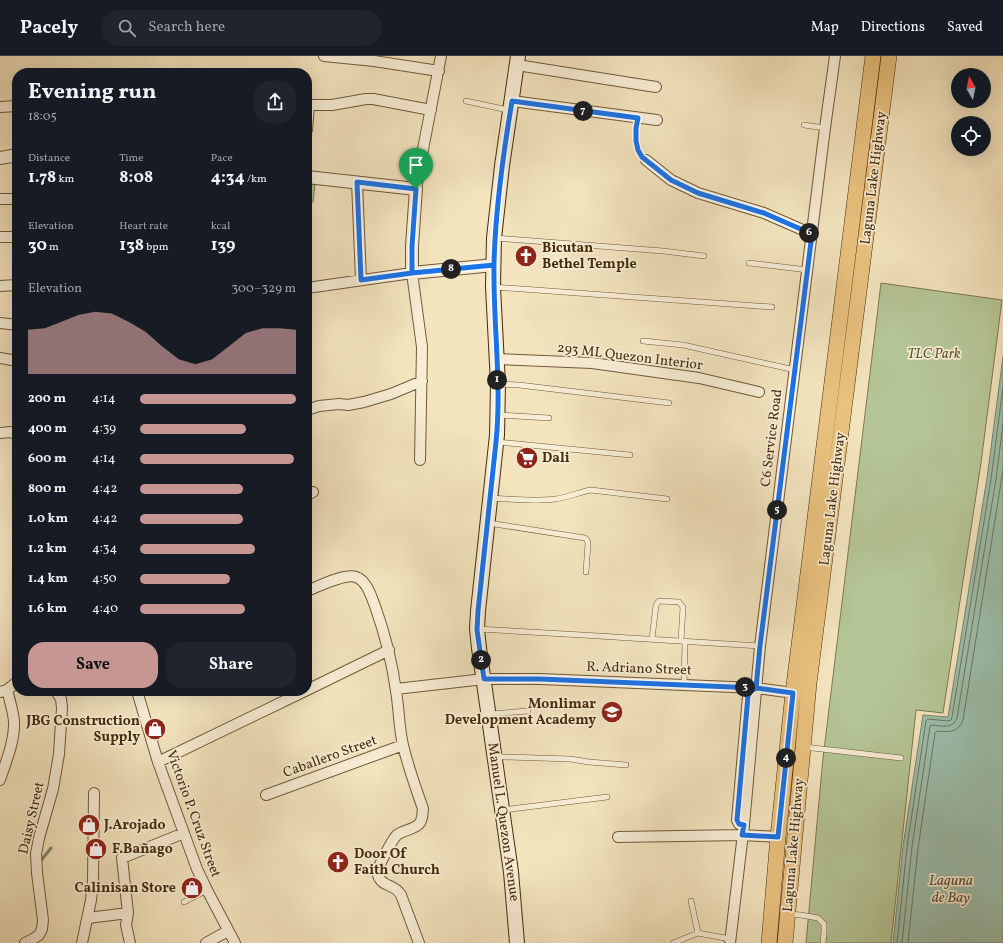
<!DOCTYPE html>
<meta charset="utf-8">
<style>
body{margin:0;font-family:Vollkorn,serif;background:#20242c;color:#f1f3f6;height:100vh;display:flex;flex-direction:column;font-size:15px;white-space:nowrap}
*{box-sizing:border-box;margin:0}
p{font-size:13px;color:#9ea1a6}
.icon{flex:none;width:22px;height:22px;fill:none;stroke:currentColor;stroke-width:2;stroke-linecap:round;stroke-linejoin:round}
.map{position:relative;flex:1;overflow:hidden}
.drawer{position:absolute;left:12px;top:12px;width:300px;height:628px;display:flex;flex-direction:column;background:#171b24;border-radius:16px;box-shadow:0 4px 16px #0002}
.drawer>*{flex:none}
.needle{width:26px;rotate:351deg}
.fabs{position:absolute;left:951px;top:12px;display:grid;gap:8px}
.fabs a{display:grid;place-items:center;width:40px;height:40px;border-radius:50%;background:#171b24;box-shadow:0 4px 16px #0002;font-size:20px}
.pin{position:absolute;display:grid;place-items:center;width:34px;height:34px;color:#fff;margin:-41px -17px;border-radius:50% 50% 50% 0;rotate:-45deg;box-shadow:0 0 4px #0007}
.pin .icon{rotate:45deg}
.km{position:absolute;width:20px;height:20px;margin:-10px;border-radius:50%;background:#222;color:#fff;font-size:11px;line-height:20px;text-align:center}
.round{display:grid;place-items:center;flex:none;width:42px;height:42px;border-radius:16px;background:#20242c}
.head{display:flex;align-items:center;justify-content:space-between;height:68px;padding:0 16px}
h1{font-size:22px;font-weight:700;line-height:30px}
.stats{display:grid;grid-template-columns:repeat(3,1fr);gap:6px;height:68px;padding:4px 16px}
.stats div{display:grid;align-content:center}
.stats b{font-size:17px;font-weight:700}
.stats small{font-size:11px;font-weight:400}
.stats p{font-size:11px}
.chart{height:112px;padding:8px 16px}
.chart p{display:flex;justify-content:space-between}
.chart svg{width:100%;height:72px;margin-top:4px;fill:#c59692;opacity:.7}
.primary-button{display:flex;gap:8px;margin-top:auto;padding:8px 16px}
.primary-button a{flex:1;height:46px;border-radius:16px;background:#c59692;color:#111;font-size:16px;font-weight:700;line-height:46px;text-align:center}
.primary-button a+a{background:#20242c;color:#f1f3f6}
ul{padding:0 16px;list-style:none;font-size:13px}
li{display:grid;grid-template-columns:64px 48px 1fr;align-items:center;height:30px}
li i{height:10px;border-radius:5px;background:#c59692}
header{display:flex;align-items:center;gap:24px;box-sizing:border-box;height:56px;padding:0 20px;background:#171b24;border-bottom:1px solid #363941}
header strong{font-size:19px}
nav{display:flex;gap:22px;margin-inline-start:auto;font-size:14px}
.search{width:280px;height:36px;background:#20242c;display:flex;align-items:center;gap:10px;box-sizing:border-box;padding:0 14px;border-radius:16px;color:#9ea1a6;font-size:15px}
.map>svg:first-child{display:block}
.green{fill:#b5c596;stroke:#7e7851}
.water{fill:#9cbfad;stroke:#7a846d}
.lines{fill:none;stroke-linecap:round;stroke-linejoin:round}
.shore{stroke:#71755c;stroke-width:1}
.stream{stroke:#7a846d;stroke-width:3}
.service-casing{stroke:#715938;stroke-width:6}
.minor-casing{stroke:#715938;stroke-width:12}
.tertiary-casing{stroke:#715938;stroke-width:14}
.secondary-casing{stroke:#462b0c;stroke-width:16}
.primary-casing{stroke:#462b0c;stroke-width:16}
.service{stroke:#f7edd5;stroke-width:5}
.minor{stroke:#f7edd5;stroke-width:10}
.tertiary{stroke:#f7edd5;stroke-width:12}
.secondary{stroke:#f7edd5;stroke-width:14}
.primary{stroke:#eac27f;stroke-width:15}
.route-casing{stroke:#fff;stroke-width:8}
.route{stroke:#1a73e8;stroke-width:5}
.labels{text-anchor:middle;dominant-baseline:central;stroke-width:3.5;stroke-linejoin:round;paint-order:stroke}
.street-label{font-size:14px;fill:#462b0c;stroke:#f7edd5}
.poi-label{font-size:14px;font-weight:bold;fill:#462b0c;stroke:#f7edd5;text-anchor:start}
.park-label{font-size:14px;font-style:italic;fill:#62522e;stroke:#f7edd5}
.water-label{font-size:15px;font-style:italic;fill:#5c5034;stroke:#f7edd5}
</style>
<header>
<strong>Pacely</strong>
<div class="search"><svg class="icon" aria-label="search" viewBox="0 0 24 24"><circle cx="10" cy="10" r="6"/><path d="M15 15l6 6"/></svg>Search here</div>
<nav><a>Map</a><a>Directions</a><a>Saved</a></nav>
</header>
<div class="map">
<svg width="1003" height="887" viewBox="0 0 1003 887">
<rect width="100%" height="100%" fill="#f3e4be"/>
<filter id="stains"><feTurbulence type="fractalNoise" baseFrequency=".005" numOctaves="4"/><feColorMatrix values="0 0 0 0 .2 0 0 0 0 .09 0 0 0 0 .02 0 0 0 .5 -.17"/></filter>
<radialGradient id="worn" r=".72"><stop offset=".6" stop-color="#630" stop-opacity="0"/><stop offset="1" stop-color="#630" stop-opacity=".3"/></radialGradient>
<path class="green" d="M307 127 315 128 313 146 307 145Z
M881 227 1002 244 981 407 943 657 916 654 891 887H806L823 702 861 391Z"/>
<path class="water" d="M1003 301V887H893L903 790 923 659 948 661 987 422Z"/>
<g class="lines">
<path class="shore" d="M897 887 907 791 926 665 928 663 948 665 951 664 952 661 991 423 1003 331
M902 887 912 791 930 670 932 669C942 670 953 673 957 662L996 423 1003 368
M908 887 918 792 935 677 937 675C949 676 958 677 963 664L1003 414"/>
<path class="stream" d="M39 807 51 792"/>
<g class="service-casing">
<path id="service" d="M466 45 508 54
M638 62C635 77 633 93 646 104
M804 69 825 72
M495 182 663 195 704 200
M749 207 808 214
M494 231 772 251
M643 285 683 289 795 314
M499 328 519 329 669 347
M499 359 549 362
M497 386 630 399
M491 442C512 443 534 446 555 443 567 442 579 436 591 434L667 443
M488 467 585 482 587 484 588 487 586 516
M478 573 582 579 760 590
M652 583 656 549 659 545 679 546 683 551 681 585
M684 629 685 586
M490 658 528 655
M804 691 901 702
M495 700 504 701 570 703 589 706 626 709
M503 754 607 741
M691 845 698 877
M184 846 207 834
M789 858 801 859 818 862 824 868V876L823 887
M673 887 698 877 730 883"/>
</g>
<g class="minor-casing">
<path id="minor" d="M324 0 374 5 439 15
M517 9 656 31
M512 45 657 64
M307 49H332L366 43H373L431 54
M0 51 17 50
M307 74 309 49
M646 104 671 124 698 137 764 157 812 178
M357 126 361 224
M416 133 424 88 441 0
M0 143H17
M0 181H17
M0 230 17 229
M307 232 412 217 422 291 420 404
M0 267 17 269
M0 302 17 305
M496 303 592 307 699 322 759 336
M307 354 319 350 339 348 348 349 364 346 391 338 422 325
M0 377 11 376 17 379
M307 439 313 436
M307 535C317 531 345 517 356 521 367 525 371 540 375 550 385 578 392 606 396 635 399 652 399 673 403 689 408 711 416 732 423 753 422 758 423 764 419 768 413 774 403 774 397 779 393 782 379 809 378 814 377 817 378 821 380 823 384 831 395 828 401 839L419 887
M396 633 484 623H540L756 632 793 637
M307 634 389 594
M137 635 158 706 197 813 207 834 235 887
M0 636 7 634 17 626
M158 706 305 635
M0 724C6 705 15 685 14 665 13 655 10 645 7 634
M266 739 403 689
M744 769 739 768 737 764 748 640 751 635 756 632
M618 781 743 779 778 781
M88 862 128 857
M25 887 33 883 39 879 42 873 43 864 37 817 36 798 39 782 53 733 59 698 62 652 61 643 56 635
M82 887 91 844 93 825 94 737
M130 887 126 869 128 857 122 802 184 777
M206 887 228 875
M730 887 744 769 760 590 825 72 835 0"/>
</g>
<g class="tertiary-casing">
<path id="tertiary" d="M0 102 17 99
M307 121 416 133 412 190V217L494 209"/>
</g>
<g class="secondary-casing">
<path id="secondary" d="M517 887 511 816 479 592 477 573 478 555 497 379 498 328 493 231 494 182 502 110 518 0"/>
</g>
<g class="primary-casing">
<path id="primary" d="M769 887 778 781 793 637 873 0
M785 887 809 627 889 0"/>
</g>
<use href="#service" class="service"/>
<use href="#minor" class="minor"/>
<use href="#tertiary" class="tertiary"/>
<use href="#secondary" class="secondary"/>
<use href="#primary" class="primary"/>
</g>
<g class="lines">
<g class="route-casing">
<path id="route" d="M416 133 412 190V217L494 209C493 268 502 327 496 386L478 555 477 574 484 623H540L756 632 751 635 748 640 737 764 739 768 744 769 742 779 778 781 793 637 756 632 760 590 812 178 764 157 698 137 671 124 642 101 638 94 636 85V72L638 62 512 45C503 99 495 154 494 209L412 217 361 224 357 126 416 133"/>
</g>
<use href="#route" class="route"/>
</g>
<defs>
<g id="church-disc" transform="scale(1.15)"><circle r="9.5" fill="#8f2418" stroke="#f7edd5"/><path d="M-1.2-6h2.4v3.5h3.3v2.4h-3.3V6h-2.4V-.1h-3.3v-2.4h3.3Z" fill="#fff"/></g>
<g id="supermarket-disc" transform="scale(1.15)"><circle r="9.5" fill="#8f2418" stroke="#f7edd5"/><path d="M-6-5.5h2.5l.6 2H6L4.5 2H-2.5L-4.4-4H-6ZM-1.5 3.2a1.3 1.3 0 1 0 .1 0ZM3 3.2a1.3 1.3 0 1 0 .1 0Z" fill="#fff"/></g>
<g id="school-disc" transform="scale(1.15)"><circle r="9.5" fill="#8f2418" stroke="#f7edd5"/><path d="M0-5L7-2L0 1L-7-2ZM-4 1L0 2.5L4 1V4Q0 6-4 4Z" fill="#fff"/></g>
<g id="shop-disc" transform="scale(1.15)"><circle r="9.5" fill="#8f2418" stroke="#f7edd5"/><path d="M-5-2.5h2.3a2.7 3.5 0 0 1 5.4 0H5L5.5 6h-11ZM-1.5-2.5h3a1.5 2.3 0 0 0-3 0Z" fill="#fff"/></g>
</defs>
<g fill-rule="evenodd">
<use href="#church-disc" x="526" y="200"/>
<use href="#supermarket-disc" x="527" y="402"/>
<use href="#school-disc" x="612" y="656"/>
<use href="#shop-disc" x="155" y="673"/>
<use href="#shop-disc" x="89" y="769"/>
<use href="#shop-disc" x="96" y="793"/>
<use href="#church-disc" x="338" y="806"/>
<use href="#shop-disc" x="192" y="832"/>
</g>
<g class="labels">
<g class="street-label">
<text transform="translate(874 122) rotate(-83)">Laguna Lake Highway</text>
<text transform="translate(630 301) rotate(7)">293 ML Quezon Interior</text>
<text transform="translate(772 382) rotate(-83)">C6 Service Road</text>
<text transform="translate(833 443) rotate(-83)">Laguna Lake Highway</text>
<text transform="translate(639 613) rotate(2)">R. Adriano Street</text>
<text transform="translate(330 701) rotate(-20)">Caballero Street</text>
<text transform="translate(193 758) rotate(70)">Victorio P. Cruz Street</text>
<text transform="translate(32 762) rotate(-77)">Daisy Street</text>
<text transform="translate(503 766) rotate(82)">Manuel L. Quezon Avenue</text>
<text transform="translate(794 789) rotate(-85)">Laguna Lake Highway</text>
</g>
<g class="poi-label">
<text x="542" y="192">Bicutan<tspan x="542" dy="16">Bethel Temple</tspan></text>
<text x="542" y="402">Dali</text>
<text x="596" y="648" text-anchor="end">Monlimar<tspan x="596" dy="16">Development Academy</tspan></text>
<text x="140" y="665" text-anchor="end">JBG Construction<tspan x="140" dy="16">Supply</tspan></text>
<text x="104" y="769">J.Arojado</text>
<text x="112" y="793">F.Bañago</text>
<text x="354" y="798">Door Of<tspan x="354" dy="16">Faith Church</tspan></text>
<text x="176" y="832" text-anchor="end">Calinisan Store</text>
</g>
<g class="park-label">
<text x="934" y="298">TLC Park</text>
</g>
<g class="water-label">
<text x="951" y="825">Laguna<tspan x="951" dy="17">de Bay</tspan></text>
</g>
</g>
<rect width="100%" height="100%" filter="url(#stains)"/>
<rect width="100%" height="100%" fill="url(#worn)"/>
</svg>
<div class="fabs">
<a><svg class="needle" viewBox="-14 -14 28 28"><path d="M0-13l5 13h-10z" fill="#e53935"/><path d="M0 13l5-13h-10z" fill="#9ea1a6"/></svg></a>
<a><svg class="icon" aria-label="locate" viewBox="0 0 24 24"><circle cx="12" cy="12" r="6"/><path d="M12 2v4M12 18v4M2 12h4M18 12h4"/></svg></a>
</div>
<div class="pin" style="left:416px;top:133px;background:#1e9e55"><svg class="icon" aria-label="arrive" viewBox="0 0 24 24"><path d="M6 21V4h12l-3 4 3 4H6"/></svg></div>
<b class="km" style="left:497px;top:324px">1</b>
<b class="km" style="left:481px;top:604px">2</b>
<b class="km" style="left:745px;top:631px">3</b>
<b class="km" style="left:786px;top:702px">4</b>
<b class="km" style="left:777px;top:454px">5</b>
<b class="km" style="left:809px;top:177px">6</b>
<b class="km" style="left:583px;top:55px">7</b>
<b class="km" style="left:451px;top:213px">8</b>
<section class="drawer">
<div class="head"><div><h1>Evening run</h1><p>18:05</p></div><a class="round"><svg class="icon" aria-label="share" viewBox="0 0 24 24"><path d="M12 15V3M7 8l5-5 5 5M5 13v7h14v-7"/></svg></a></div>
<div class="stats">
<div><p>Distance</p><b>1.78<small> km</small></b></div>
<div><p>Time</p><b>8:08</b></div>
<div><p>Pace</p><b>4:34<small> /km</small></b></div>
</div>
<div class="stats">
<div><p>Elevation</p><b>30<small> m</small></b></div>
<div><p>Heart rate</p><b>138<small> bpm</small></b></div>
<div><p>kcal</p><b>139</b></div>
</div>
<div class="chart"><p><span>Elevation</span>300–329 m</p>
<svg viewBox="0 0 160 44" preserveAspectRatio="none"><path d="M0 44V17L10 16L20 12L30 8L40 6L50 7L60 12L70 18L80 27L90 35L100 38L110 35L120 27L130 19L140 16L150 16L160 17V44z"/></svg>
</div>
<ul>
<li><b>200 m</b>4:14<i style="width:100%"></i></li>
<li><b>400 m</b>4:39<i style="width:68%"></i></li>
<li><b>600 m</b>4:14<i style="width:99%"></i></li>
<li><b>800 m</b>4:42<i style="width:66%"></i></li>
<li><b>1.0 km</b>4:42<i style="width:66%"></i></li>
<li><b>1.2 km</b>4:34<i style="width:74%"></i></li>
<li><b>1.4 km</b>4:50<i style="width:58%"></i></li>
<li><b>1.6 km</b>4:40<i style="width:67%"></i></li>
</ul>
<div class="primary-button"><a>Save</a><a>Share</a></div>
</section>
</div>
